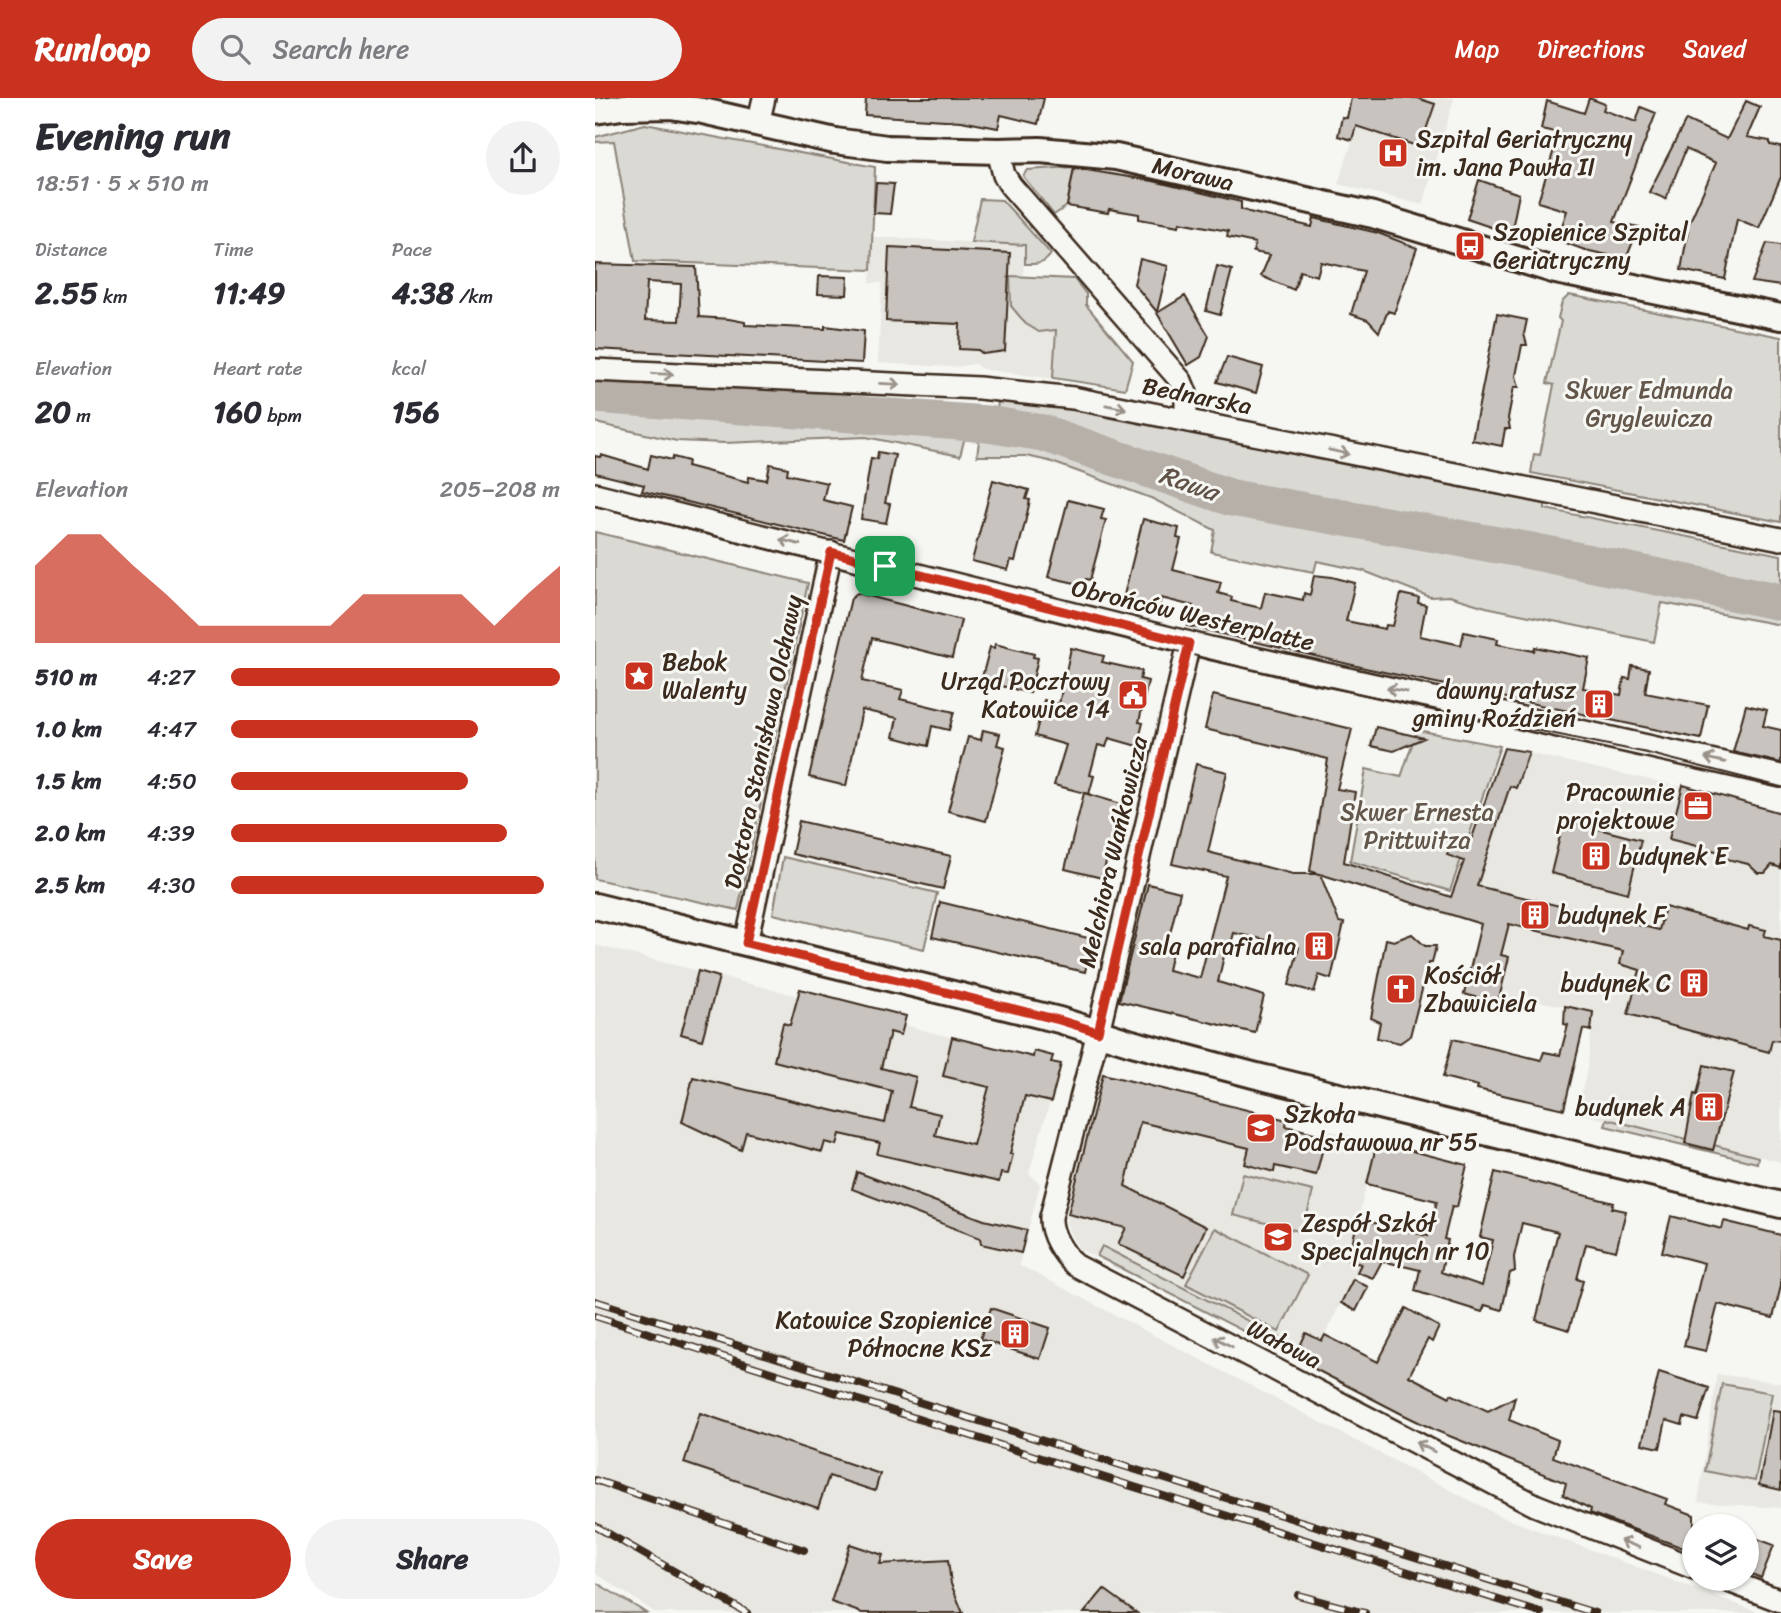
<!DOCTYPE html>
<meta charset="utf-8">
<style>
body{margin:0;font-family:Sriracha,sans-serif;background:#f2f2f3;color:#2b2b33;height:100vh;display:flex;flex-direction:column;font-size:26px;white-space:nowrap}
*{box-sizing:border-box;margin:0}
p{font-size:23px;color:#7c7c81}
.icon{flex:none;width:38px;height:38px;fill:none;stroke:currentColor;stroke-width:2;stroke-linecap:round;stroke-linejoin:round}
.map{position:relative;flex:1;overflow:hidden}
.side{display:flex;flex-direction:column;background:#fff;width:595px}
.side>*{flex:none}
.buttons{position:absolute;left:1087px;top:1416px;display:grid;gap:14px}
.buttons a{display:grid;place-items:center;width:77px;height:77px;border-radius:50%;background:#fff;box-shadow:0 2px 5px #0004;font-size:35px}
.pin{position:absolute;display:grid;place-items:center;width:60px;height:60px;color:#fff;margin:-30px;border-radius:14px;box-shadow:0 4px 10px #0006}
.round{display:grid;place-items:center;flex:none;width:74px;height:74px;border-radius:37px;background:#f2f2f3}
.overview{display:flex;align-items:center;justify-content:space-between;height:119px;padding:0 35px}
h1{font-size:38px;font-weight:700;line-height:52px}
.metrics{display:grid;grid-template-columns:repeat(3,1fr);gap:10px;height:119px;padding:7px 35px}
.metrics div{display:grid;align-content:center}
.metrics b{font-size:30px;font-weight:700}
.metrics small{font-size:19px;font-weight:400}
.metrics p{font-size:19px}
.chart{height:196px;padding:14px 35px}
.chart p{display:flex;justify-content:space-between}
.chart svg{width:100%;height:126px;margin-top:7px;fill:#c8321e;opacity:.7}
.action{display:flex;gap:14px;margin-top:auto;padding:14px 35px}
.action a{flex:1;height:80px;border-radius:42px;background:#c8321e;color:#fff;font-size:28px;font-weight:700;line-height:80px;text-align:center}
.action a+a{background:#f2f2f3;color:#2b2b33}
ul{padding:0 35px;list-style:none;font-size:23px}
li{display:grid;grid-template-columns:112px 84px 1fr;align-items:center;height:52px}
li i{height:18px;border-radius:9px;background:#c8321e}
header{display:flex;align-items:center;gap:42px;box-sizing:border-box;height:98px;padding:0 35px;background:#c8321e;color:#fff}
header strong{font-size:33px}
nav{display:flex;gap:38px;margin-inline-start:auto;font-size:24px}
.search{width:490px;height:63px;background:#f2f2f3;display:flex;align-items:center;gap:18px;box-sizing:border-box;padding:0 24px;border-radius:38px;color:#7c7c81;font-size:26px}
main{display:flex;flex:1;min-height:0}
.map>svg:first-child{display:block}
.built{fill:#e8e7e2;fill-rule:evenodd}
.green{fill:#dad9d3;stroke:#8a8278;stroke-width:2}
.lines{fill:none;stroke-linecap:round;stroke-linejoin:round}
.river{stroke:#b6b0a9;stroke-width:37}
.building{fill:#c8c3be;stroke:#3b2a1e;stroke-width:2;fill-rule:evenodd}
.minor-casing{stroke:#3b2a1e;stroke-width:26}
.tertiary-casing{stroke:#3b2a1e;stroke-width:30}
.minor{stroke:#f6f6f2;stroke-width:21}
.tertiary{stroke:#f6f6f2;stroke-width:24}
.tram{stroke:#3b2a1e;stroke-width:2}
.rail-casing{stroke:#3b2a1e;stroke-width:8}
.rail{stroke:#f6f6f2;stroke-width:5;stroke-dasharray:16;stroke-linecap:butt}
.oneway{stroke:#989088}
.route-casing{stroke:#fff;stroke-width:14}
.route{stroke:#c8321e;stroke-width:9}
.labels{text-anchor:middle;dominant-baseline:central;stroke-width:6;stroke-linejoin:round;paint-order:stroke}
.poi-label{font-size:24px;fill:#3b2a1e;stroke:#f6f6f2;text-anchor:start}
.street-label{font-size:24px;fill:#3b2a1e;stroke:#f6f6f2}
.park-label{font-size:24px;fill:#63564b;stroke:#f6f6f2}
.water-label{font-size:26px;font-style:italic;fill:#605248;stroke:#f6f6f2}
</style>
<header>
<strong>Runloop</strong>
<div class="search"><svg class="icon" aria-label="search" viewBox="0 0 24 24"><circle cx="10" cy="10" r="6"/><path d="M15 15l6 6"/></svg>Search here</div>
<nav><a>Map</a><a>Directions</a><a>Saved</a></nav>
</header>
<main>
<section class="side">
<div class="overview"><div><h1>Evening run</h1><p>18:51 · 5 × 510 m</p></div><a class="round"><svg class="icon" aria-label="share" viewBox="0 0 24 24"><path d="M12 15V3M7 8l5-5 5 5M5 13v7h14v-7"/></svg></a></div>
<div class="metrics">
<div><p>Distance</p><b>2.55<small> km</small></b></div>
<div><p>Time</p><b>11:49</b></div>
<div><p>Pace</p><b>4:38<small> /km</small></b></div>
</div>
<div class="metrics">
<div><p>Elevation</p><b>20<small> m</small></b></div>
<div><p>Heart rate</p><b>160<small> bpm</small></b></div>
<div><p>kcal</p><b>156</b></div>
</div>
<div class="chart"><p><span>Elevation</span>205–208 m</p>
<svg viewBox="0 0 160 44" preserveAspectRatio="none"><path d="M0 44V17L10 6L20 6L30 17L40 27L50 38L60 38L70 38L80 38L90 38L100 27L110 27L120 27L130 27L140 38L150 27L160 17V44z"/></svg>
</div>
<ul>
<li><b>510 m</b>4:27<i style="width:100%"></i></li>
<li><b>1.0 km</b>4:47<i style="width:75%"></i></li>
<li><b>1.5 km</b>4:50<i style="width:72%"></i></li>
<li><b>2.0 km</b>4:39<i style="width:84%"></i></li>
<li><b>2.5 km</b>4:30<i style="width:95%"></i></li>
</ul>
<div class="action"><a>Save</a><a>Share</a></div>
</section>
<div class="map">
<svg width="1186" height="1515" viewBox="0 0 1186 1515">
<rect width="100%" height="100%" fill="#f6f6f2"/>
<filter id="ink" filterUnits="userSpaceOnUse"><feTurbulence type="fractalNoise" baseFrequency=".0143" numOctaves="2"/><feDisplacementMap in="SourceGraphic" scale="14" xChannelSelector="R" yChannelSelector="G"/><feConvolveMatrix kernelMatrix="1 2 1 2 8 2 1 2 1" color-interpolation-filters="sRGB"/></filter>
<g filter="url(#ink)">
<path class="built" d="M772 0H859L828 107 743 86Z
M278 139 430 147 428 179 525 290 387 271 380 266 358 269 283 265 287 185H275Z
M909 650 1088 689 1186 714V1066L1183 1063 1120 1048 1118 1052 1090 1045 1091 1041 982 1015 993 967 998 914 938 902 932 914 869 896 885 826 850 817Z
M0 847 203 898 205 891 311 918 309 927 343 936 437 959 439 953 458 958 457 964 466 966 434 1075 445 1086 424 1167 907 1419 1166 1515H61L0 1475ZM314 1009 345 1017 340 1037 309 1029Z
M508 976 692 1022 691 1028 731 1038 733 1032 782 1044 753 1163 765 1167 714 1268 484 1151 471 1125 496 1021 502 1023 503 1014 499 1013Z
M1122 1276 1186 1285V1410L1103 1404Z"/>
<path class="green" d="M50 26 280 69 276 172 40 163 19 43 0 44V39Z
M479 69 472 108 459 117 428 78 432 72Z
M385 101 407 102 456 156C449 167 442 166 430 166V147L376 144Z
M415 178 479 181 491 196V207L538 263 530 291 458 280 461 232 444 234 431 226 416 208Z
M974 197 1186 239V424L936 375 939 356 945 357 959 287 952 285 966 223 963 220 967 204Z
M403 302 471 310 950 406V411L1186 457V490L776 408 637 387 459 324 402 313Z
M0 306 371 335 365 358 271 339 130 345 82 343 5 326 0 323Z
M385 335 439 341 617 406 904 457 1186 515V527L1067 505 1059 544 891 509 854 498 835 499 769 473 722 463 719 474 616 454 620 432 556 400 454 363 431 358H382Z
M0 434 213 485 143 812 0 781Z
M822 632 905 648 855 793 755 763 771 671 806 679Z
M188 759 342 795 329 851 178 816Z
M1012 1021 1091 1041V1046L1118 1052 1119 1047 1163 1059 1162 1065 1010 1028Z
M648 1076 718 1093 708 1134 638 1117Z
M620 1130 713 1177 684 1234 591 1186Z
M507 1148 702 1248 697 1258 502 1158Z
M1127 1286 1177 1295 1160 1383 1110 1373Z
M0 1484 45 1511 51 1515H0Z"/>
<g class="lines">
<path class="river" d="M0 297 392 326 448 335 637 400 931 452 1186 504"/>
</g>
<path class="building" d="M271 0H449L443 26 406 17 403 30 366 23 270 17Z
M756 0H822L840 6 825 49 761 28 757 42 743 38 747 19 752 20Z
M994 0 1010 6 1008 12 1041 24 1046 9 1061 15 1019 124 1044 129 1031 161 990 152 962 142 972 113 943 104 964 35 946 31 952 3 989 15Z
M1151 3 1165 9 1152 39 1175 43V47L1186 49V79L1164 130 1142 121 1130 181 1086 172 1093 133 1091 132 1121 65 1091 51 1071 101 1054 94 1091 22 1132 41Z
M479 70 558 83 646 104V111L654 114 717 129 719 120 783 135 822 150 799 215 793 213 784 234 773 222 756 216 769 173 726 164 722 178 705 173 699 192 666 178 675 157 658 154 660 145 632 139 633 133 585 124 584 128 544 121V116L514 111 513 115 472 108Z
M884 82 924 96 916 136 872 121Z
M281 85 299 86 295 116 279 115Z
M1172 145 1186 147V188L1157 184Z
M294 149 415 155 410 253 388 256 383 252 364 251 365 226 291 223Z
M545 161 573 168 562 214 539 186Z
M0 166 101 169 104 219 134 221 150 224V227L230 231V228L269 233 267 265 0 251ZM52 184 86 186 84 223 50 222Z
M622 168 637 172 625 217 611 213Z
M224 178 253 179 252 197 223 196Z
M590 198 614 238 606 259 593 267 562 215Z
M902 216 932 222 929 236 932 247H927L921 278 924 289H919L913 320 915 331H910L907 348 877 342Z
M632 259 668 269 661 295 622 284Z
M283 354 300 357 290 405 295 406 291 425 266 421 276 360 282 361Z
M6 357 53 371 56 357 77 362 78 359 93 363 92 368 153 384 154 379 172 382 175 366 193 370 192 376 232 385 228 402 257 409 249 442 47 393 49 387 0 375V358L5 359Z
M398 382 434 392 431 401 435 402 430 425 420 463 416 462 413 472 377 463Z
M473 402 509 411 506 421 511 422 495 482 491 481 489 487 453 479Z
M548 421 584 430 582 440 586 441 578 472 626 484 623 495 637 499 636 503 666 510 670 494 708 502 709 495 715 497 719 477 737 479 760 485 751 523 790 531 791 527 798 528 806 496 824 500 823 505 831 507 825 538 866 547 869 534 903 541 902 546 939 553 940 549 994 560 988 590 1026 597 1029 580 1035 581 1037 568 1054 571 1050 595 1113 607 1106 641 770 570 593 528 598 508 566 500 564 510 528 501Z
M262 495 366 522 357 560 277 540 267 583 308 592 305 601 359 614 354 632 337 628 333 648 298 639 302 620 267 612 251 688 214 679 256 500Z
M400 546 439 556 438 559 443 560 435 595 386 583 395 549 399 550Z
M476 550 509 558 507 564 547 573 545 581 553 583 544 624 548 625 542 648 514 640 511 649 503 647 495 677 499 678 494 696 459 687 471 647 440 638 449 602 464 606Z
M618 597 757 631 742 691 760 694 749 764 856 799 869 763 852 757 857 742 874 748 909 650 934 654 921 690 915 688 882 788 1064 832 1070 809 1153 832 1154 828 1171 832 1169 838 1186 842V943L1177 942 1174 954 1033 916 1045 872 1025 866 1028 853 914 826 906 857 914 859 903 905 869 896 886 826 715 773 733 661 610 631Z
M1151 607 1172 612 1168 628 1186 632V665L1138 654Z
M781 629 829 640 799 653 776 648Z
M388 632 405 636 402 647 410 649 391 723 353 713 373 639 386 642Z
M601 666 632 674 613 754 698 776H725L744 824 749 825 736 881 724 877 719 894 694 887 704 849 639 835 636 846 632 845 623 884 669 898 660 935 524 903 553 786 585 794 573 844 579 845 573 872 605 880 631 778 577 766Z
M1088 687 1186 715V770L1177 767 1170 775H1163L1153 766 1128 760 1129 755 1074 741Z
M489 695 526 706 507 780 470 771Z
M969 722 1046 742 1033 795 956 775Z
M204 723 356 758 348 791 197 756Z
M345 804 497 841 490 874 337 839Z
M817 836 830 848H841L837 865H834L815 938 805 945 782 940 785 924 776 920 791 841 799 843Z
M103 873 124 879 107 942 86 936Z
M205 891 311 918 306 937 295 934 286 970 321 979 314 1009 345 1016 340 1037 378 1047 394 989 348 978 357 939 438 959 439 953 458 958 456 964 466 966 456 1004 430 998 415 1056H418L413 1076 406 1075 404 1084 282 1056 285 1045 245 1036 242 1047 230 1044 227 1054 151 1034 146 1052 87 1024 98 979 290 1025 297 993 179 963 188 925 195 927Z
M970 908 998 914 996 933 988 931 969 1011 882 991 883 988 848 979 858 941 946 962 949 954 965 957 973 927 969 926Z
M1109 967 1139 974 1118 1052 1090 1045 1099 996 1102 997Z
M508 976 692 1022 691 1028 731 1038 721 1077 680 1068 679 1074 650 1066 654 1050 545 1024 530 1088 611 1129 589 1178 523 1146 531 1130 473 1116Z
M782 1044 872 1067 862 1109 857 1108 849 1141 853 1142 846 1174 887 1188 898 1142 885 1139 900 1074 1019 1105 1017 1110 1031 1113 1021 1153 991 1146 982 1181 988 1183 974 1232 941 1222 963 1134 927 1125 919 1159 920 1173 915 1175 907 1212 890 1207 887 1214 820 1193 825 1172 787 1163 778 1180 762 1174 766 1166 753 1163 763 1121 833 1138 842 1103 772 1086Z
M262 1074 389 1122 432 1132 426 1155 386 1146 385 1140 257 1091Z
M1076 1118 1127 1131 1129 1123 1186 1137V1188L1178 1220 1123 1206 1111 1253 1089 1248 1109 1165 1067 1154Z
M758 1181 773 1189 761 1213 746 1205Z
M396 1210 455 1230 445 1261 385 1241Z
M811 1210 844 1229 837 1244 833 1241 814 1278 855 1299 856 1296 893 1313 920 1299 914 1322 963 1342 958 1359 1072 1401 1070 1406 1099 1417V1454L995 1415 996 1411 968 1397 971 1385 842 1333 805 1315 714 1268 719 1258 704 1250 711 1235 727 1243 730 1237 783 1264Z
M1064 1274 1114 1290 1103 1323 1089 1319 1087 1327 1071 1322 1065 1350 1047 1346Z
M1178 1312 1186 1313V1392L1164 1387Z
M105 1315 285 1376 280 1393 234 1378 223 1410 89 1365Z
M1152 1437 1179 1447 1166 1480 1152 1474Z
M255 1446 288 1457 285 1466 353 1462 356 1486 368 1515H267L236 1504Z
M509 1491 542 1515H489Z"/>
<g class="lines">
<g class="minor-casing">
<path id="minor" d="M163 26 169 0
M403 53 409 77 416 88 586 283 591 295V322
M0 272 384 290 478 300 1186 441
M0 396 615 550 1186 678
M594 545 503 934 456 1119C455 1136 468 1156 480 1167L940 1407 1099 1470
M151 845 236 454
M1126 1480 1186 1503"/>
</g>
<g class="tertiary-casing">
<path id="tertiary" d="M0 13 27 9 75 8 108 13 240 43 292 50 403 53 445 52 521 59 778 117 961 173 1186 219
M0 808 464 922 537 945 658 977 1186 1107"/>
</g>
<use href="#minor" class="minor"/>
<use href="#tertiary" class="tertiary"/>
<path class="tram" d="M0 408 698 582 1052 655 1186 689"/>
<g class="rail-casing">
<path id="rail" d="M0 1203 1000 1515
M0 1218 433 1356 946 1515
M0 1382 209 1452
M0 1428 152 1515
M703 1497 770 1515"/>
</g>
<use href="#rail" class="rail"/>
</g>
<defs><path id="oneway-shaft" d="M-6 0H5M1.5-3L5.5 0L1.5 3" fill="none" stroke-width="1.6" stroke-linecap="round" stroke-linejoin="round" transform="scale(1.75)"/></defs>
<g class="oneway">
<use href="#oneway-shaft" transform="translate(68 276) rotate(2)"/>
<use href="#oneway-shaft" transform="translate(295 286) rotate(3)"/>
<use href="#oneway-shaft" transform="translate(521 309) rotate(11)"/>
<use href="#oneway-shaft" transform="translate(744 354) rotate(12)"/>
<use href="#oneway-shaft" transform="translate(195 444) rotate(-166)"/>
<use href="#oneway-shaft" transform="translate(802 592) rotate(-168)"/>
<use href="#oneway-shaft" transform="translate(1120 662) rotate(-167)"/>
<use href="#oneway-shaft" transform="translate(628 1244) rotate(-153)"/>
<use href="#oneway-shaft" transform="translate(830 1349) rotate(-153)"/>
<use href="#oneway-shaft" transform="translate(1035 1446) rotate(-159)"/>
</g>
</g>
<g class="lines" filter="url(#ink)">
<g class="route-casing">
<path id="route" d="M236 454 594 545 503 934 464 922 151 845Z"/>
</g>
<use href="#route" class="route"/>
</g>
<defs>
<g id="hospital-square" transform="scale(1.575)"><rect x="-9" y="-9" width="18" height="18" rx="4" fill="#c8321e" stroke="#f6f6f2"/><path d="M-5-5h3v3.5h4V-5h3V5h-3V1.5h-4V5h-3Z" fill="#fff"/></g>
<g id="bus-square" transform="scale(1.575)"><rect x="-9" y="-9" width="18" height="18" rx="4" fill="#c8321e" stroke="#f6f6f2"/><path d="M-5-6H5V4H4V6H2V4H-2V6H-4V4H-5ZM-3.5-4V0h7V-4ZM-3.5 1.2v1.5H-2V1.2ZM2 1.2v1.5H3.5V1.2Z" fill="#fff"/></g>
<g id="sight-square" transform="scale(1.575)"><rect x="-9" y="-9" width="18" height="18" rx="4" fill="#c8321e" stroke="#f6f6f2"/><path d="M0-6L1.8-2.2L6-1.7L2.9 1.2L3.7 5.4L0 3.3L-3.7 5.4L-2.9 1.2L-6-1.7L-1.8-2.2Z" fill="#fff"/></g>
<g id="civic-square" transform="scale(1.575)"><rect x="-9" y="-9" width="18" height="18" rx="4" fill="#c8321e" stroke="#f6f6f2"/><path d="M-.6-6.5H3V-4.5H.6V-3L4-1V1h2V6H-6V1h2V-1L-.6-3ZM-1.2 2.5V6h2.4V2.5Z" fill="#fff"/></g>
<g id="building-square" transform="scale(1.575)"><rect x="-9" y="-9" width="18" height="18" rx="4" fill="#c8321e" stroke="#f6f6f2"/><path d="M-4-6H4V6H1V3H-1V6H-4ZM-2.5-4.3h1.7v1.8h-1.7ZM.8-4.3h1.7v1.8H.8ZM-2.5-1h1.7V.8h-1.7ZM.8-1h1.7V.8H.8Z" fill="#fff"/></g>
<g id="office-square" transform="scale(1.575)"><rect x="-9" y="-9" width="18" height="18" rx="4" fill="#c8321e" stroke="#f6f6f2"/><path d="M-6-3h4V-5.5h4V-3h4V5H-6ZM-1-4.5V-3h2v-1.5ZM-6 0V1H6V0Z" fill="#fff"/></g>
<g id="church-square" transform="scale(1.575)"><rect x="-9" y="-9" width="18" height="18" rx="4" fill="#c8321e" stroke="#f6f6f2"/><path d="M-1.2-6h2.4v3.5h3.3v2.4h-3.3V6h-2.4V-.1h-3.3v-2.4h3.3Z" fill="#fff"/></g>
<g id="school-square" transform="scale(1.575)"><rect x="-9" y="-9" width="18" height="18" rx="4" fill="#c8321e" stroke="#f6f6f2"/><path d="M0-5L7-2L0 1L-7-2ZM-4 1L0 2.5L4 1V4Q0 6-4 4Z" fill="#fff"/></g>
</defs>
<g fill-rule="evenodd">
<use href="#hospital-square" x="798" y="55"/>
<use href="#bus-square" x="875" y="148"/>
<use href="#sight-square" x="44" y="578"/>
<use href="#civic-square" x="538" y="597"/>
<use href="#building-square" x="1004" y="606"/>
<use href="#office-square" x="1103" y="708"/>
<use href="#building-square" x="1001" y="758"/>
<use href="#building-square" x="940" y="817"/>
<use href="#building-square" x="724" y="848"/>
<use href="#building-square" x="1099" y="885"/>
<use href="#church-square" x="806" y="891"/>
<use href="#building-square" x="1114" y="1009"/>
<use href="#school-square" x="666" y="1030"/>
<use href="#school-square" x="683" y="1139"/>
<use href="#building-square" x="420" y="1236"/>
</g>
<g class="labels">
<g class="poi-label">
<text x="821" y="41">Szpital Geriatryczny<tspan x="821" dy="28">im. Jana Pawła II</tspan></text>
<text x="898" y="134">Szopienice Szpital<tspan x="898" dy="28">Geriatryczny</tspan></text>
<text x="67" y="564">Bebok<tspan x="67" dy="28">Walenty</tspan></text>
<text x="515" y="583" text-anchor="end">Urząd Pocztowy<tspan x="515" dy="28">Katowice 14</tspan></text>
<text x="981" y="592" text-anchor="end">dawny ratusz<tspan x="981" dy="28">gminy Roździeń</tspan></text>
<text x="1080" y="694" text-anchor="end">Pracownie<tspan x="1080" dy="28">projektowe</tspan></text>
<text x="1024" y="758">budynek E</text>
<text x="963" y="817">budynek F</text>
<text x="701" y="848" text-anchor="end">sala parafialna</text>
<text x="829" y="877">Kościół<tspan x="829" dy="28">Zbawiciela</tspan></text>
<text x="1076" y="885" text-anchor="end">budynek C</text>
<text x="1091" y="1009" text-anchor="end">budynek A</text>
<text x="689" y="1016">Szkoła<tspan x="689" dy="28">Podstawowa nr 55</tspan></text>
<text x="706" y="1125">Zespół Szkół<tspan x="706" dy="28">Specjalnych nr 10</tspan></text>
<text x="397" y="1222" text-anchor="end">Katowice Szopienice<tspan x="397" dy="28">Północne KSz</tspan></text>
</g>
<g class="street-label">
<text transform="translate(598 76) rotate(13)">Morawa</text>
<text transform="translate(602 298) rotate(11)">Bednarska</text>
<text transform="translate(598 517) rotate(13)">Obrońców Westerplatte</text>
<text transform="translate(168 644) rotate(-78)">Doktora Stanisława Olchawy</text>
<text transform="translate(518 754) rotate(-77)">Melchiora Wańkowicza</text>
<text transform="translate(689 1246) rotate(27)">Wałowa</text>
</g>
<g class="park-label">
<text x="1054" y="292">Skwer Edmunda<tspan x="1054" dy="28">Gryglewicza</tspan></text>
<text x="822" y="714">Skwer Ernesta<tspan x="822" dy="28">Prittwitza</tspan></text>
</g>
<g class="water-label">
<text transform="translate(594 385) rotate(19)">Rawa</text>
</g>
</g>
</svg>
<div class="buttons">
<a><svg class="icon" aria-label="layers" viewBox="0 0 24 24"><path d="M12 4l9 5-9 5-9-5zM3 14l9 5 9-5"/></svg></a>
</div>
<div class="pin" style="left:290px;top:468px;background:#1e9e55"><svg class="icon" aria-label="arrive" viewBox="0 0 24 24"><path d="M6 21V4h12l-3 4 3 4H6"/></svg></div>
</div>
</main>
